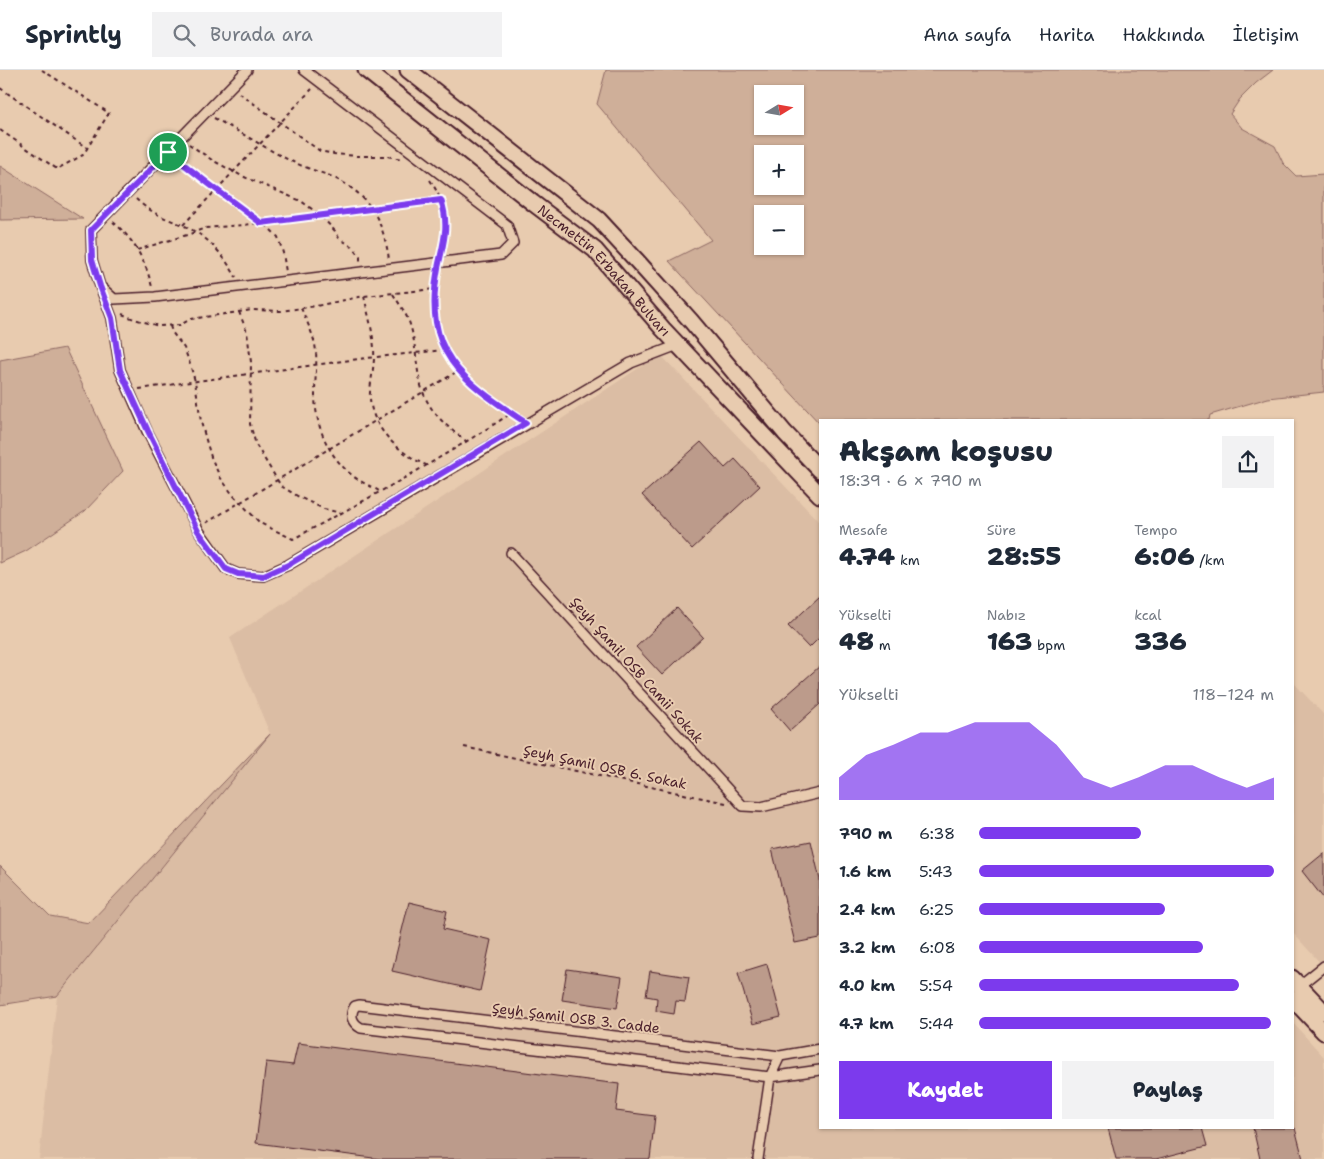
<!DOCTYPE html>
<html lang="tr">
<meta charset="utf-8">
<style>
body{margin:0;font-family:"Shantell Sans",sans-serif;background:#f2f2f3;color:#1f2937;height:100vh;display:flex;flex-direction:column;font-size:19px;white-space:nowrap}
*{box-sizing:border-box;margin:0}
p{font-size:16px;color:#747a83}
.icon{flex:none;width:28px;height:28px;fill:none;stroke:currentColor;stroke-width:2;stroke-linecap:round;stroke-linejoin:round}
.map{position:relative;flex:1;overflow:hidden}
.details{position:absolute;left:819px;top:349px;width:475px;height:710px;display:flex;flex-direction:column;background:#fff;border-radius:0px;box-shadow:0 1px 4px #0004}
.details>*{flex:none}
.needle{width:32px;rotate:79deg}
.buttons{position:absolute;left:754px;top:15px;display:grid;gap:10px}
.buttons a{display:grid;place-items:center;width:50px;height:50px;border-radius:0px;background:#fff;box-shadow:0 1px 4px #0004;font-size:25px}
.pin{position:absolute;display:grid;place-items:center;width:42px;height:42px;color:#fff;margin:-21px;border:2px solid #fff;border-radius:50%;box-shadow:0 1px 5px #0007}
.round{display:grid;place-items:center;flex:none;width:52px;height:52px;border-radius:0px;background:#f2f2f3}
.summary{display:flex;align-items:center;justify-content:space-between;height:85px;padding:0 20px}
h1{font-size:28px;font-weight:800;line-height:38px}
.metrics{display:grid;grid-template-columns:repeat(3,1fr);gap:8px;height:85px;padding:5px 20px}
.metrics div{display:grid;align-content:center}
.metrics b{font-size:25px;font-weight:800}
.metrics small{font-size:14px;font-weight:400}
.metrics p{font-size:14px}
.chart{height:140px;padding:10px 20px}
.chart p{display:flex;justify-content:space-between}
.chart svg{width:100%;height:90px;margin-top:5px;fill:#7c3aed;opacity:.7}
.cta{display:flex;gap:10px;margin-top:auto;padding:10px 20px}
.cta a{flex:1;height:58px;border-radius:0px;background:#7c3aed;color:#fff;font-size:20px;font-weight:800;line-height:58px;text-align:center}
.cta a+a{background:#f2f2f3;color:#1f2937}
ul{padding:0 20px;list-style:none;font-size:16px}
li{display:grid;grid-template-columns:80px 60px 1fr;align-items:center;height:38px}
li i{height:12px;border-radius:6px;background:#7c3aed}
header{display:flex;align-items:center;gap:30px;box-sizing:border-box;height:70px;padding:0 25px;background:#fff;border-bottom:1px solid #e0e1e3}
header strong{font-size:24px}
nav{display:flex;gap:28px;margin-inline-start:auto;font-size:18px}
.search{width:350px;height:45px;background:#f2f2f3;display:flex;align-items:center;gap:12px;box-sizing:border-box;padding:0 18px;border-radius:0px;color:#747a83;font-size:19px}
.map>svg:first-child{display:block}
.built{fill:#dbbda4}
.green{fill:#cfaf99;stroke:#8c6762;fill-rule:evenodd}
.building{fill:#bc9b8b;stroke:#4a1f2b}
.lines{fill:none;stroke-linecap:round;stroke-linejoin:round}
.street-casing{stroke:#4a1f2b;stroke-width:12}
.primary-casing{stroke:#4a1f2b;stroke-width:19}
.path{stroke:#4a1f2b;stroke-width:2;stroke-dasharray:4 4;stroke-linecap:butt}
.street{stroke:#e8cbaf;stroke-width:9}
.primary{stroke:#e8cbaf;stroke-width:15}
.route-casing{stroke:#fff;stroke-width:10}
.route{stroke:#7c3aed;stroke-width:6}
.labels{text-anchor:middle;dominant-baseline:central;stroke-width:4;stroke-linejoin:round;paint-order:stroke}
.street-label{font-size:14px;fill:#4a1f2b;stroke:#e8cbaf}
</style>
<header>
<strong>Sprintly</strong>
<div class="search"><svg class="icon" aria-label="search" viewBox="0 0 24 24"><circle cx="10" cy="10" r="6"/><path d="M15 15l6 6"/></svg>Burada ara</div>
<nav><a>Ana sayfa</a><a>Harita</a><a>Hakkında</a><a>İletişim</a></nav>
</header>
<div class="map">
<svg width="1324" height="1089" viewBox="0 0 1324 1089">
<rect width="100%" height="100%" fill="#e8cbaf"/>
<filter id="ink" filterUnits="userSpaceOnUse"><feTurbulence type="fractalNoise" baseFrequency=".02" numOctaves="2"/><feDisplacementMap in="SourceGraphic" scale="10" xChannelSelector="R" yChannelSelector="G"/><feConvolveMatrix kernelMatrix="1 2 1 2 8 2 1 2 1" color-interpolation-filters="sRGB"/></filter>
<g filter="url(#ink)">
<path class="built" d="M660 284 820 453V1058H1292L1293 953 1324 987V1089H39L57 926 270 664 230 568Z
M1293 612 1324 645V897L1293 863Z"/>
<path class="green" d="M606 0H1273L1256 13 1240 29 1230 44 1242 58 1275 76 1283 93 1296 106 1324 104V322L1268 328 1210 345 1209 350H820V354L669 191 711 170 597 34ZM762 24H795V56H762ZM762 84H795V116H762ZM762 144H795V176H762Z
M0 96 83 149 0 150Z
M65 278 123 401 85 441 26 481 0 493V290Z
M270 664 57 926 0 935V796L50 846 89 853Z"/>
<path class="building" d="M701 372 725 398 735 389 760 416 692 479 642 425Z
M820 526V567L809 578 788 556Z
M677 538 703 567 662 605 636 577Z
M820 596V634L790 661 771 639Z
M811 771 820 810V868L795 873 772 779Z
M1324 783V829L1302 801Z
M409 832 447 841 443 859 491 870 480 921 392 901Z
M767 894 781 947 753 954 738 903Z
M567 899 622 907 617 938 562 930Z
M650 901 689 907 685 932 676 931 674 944 656 941 657 928 646 926Z
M298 973 619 1014 616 1041 655 1046 650 1089H381L256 1073 266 992 293 995Z
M1108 1058H1202L1207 1076 1156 1089H1116Z
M1253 1058H1295L1303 1089H1260Z"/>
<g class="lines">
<g class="street-casing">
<path id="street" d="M247 0 91 160 92 190 100 216 112 248 120 300 147 361 199 461 226 499 238 504 263 506 288 495 631 293 678 275
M102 218 114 229 155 227 501 185 513 173 507 155 304 0
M511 483 743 736 761 737 820 723
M1299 916 1324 896
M820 979 780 986 359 935 355 936C349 945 352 953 361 958L770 1007 820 1000
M758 1089 770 1007 780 986"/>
</g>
<g class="primary-casing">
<g id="primary">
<path id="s1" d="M366 0 533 133 595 180 663 259 820 425"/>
<path d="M408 0 599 150 637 191 691 251 785 363 820 400"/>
<path d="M1292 908 1324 942"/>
<path d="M1292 928 1324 962"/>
</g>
</g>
<path class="path" d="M0 18 87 78
M239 23 320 81 334 84 357 86H387L402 89
M214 48C240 62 265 78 291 91 303 97 317 101 330 106 369 123 383 150 389 189
M0 60 57 99 83 85 109 43 42 0
M189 74 212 90 242 106 301 131 320 145 335 161 339 168 354 178 360 187V191
M175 88 209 114 268 157 278 167 283 183 286 202
M430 110C440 125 448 144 446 163 445 170 443 177 441 183
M136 129C141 134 148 139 155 143 167 150 181 153 194 161 212 171 226 189 236 207
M113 152C134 169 146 192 152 217
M183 155 312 19
M137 180 190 164 205 158 243 155 440 131
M437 203C425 281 458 308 518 348
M393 224C400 235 408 246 411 258 418 283 415 306 426 329 435 347 451 360 466 371
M364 226C368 244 373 261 374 279 375 294 371 307 370 322 368 355 398 383 426 395
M301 238C307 252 315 267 316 282 317 296 315 310 315 324 315 356 328 386 353 406 360 412 371 416 379 421
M239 242 247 262 251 292 250 354 256 375 281 416 299 427 324 439 341 443
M122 244 134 249 159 256 180 255 191 249 252 240 281 241 316 236 364 226 435 219
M170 256 172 262 184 278 189 291 195 311 201 352 206 370 211 387 220 407 233 425 260 453 293 469C366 430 441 389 510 344
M139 319 358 289 444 280
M206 453 458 301
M464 677 726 733"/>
<use href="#street" class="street"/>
<use href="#primary" class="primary"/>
</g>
</g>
<g class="lines" filter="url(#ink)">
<g class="route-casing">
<path id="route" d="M168 82 209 114 261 153 441 130C450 156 443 173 438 198 422 284 462 310 526 353L288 495 264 506 238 504 226 499 198 461 148 361 120 300 112 248 100 216 92 190 91 160Z"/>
</g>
<use href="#route" class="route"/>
</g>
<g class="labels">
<g class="street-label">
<text stroke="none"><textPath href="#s1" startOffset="312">Necmettin Erbakan Bulvarı</textPath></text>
<text transform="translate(637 600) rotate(48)">Şeyh Şamil OSB Camii Sokak</text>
<text transform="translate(605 697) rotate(12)">Şeyh Şamil OSB 6. Sokak</text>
<text transform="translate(576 948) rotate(7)">Şeyh Şamil OSB 3. Cadde</text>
</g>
</g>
</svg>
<div class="buttons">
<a><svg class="needle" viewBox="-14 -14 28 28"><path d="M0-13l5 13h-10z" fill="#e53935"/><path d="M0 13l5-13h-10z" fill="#747a83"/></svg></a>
<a>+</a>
<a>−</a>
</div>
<div class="pin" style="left:168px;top:82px;background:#1e9e55"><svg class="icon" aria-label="arrive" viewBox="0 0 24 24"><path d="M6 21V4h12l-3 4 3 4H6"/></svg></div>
<section class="details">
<div class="summary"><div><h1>Akşam koşusu</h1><p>18:39 · 6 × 790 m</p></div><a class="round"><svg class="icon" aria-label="share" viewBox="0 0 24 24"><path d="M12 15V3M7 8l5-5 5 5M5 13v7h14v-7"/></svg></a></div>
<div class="metrics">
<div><p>Mesafe</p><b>4.74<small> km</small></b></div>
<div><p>Süre</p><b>28:55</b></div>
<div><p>Tempo</p><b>6:06<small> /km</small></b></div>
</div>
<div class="metrics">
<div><p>Yükselti</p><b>48<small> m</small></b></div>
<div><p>Nabız</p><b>163<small> bpm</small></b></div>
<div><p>kcal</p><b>336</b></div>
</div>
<div class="chart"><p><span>Yükselti</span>118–124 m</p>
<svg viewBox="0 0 160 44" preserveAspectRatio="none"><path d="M0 44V33L10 22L20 17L30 11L40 11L50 6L60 6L70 6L80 17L90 33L100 38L110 33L120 27L130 27L140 33L150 38L160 33V44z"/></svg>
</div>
<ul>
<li><b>790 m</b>6:38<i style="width:55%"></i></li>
<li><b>1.6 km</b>5:43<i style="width:100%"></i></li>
<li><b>2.4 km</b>6:25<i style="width:63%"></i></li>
<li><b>3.2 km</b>6:08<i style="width:76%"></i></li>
<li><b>4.0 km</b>5:54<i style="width:88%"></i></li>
<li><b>4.7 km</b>5:44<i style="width:99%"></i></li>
</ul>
<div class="cta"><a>Kaydet</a><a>Paylaş</a></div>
</section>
</div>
